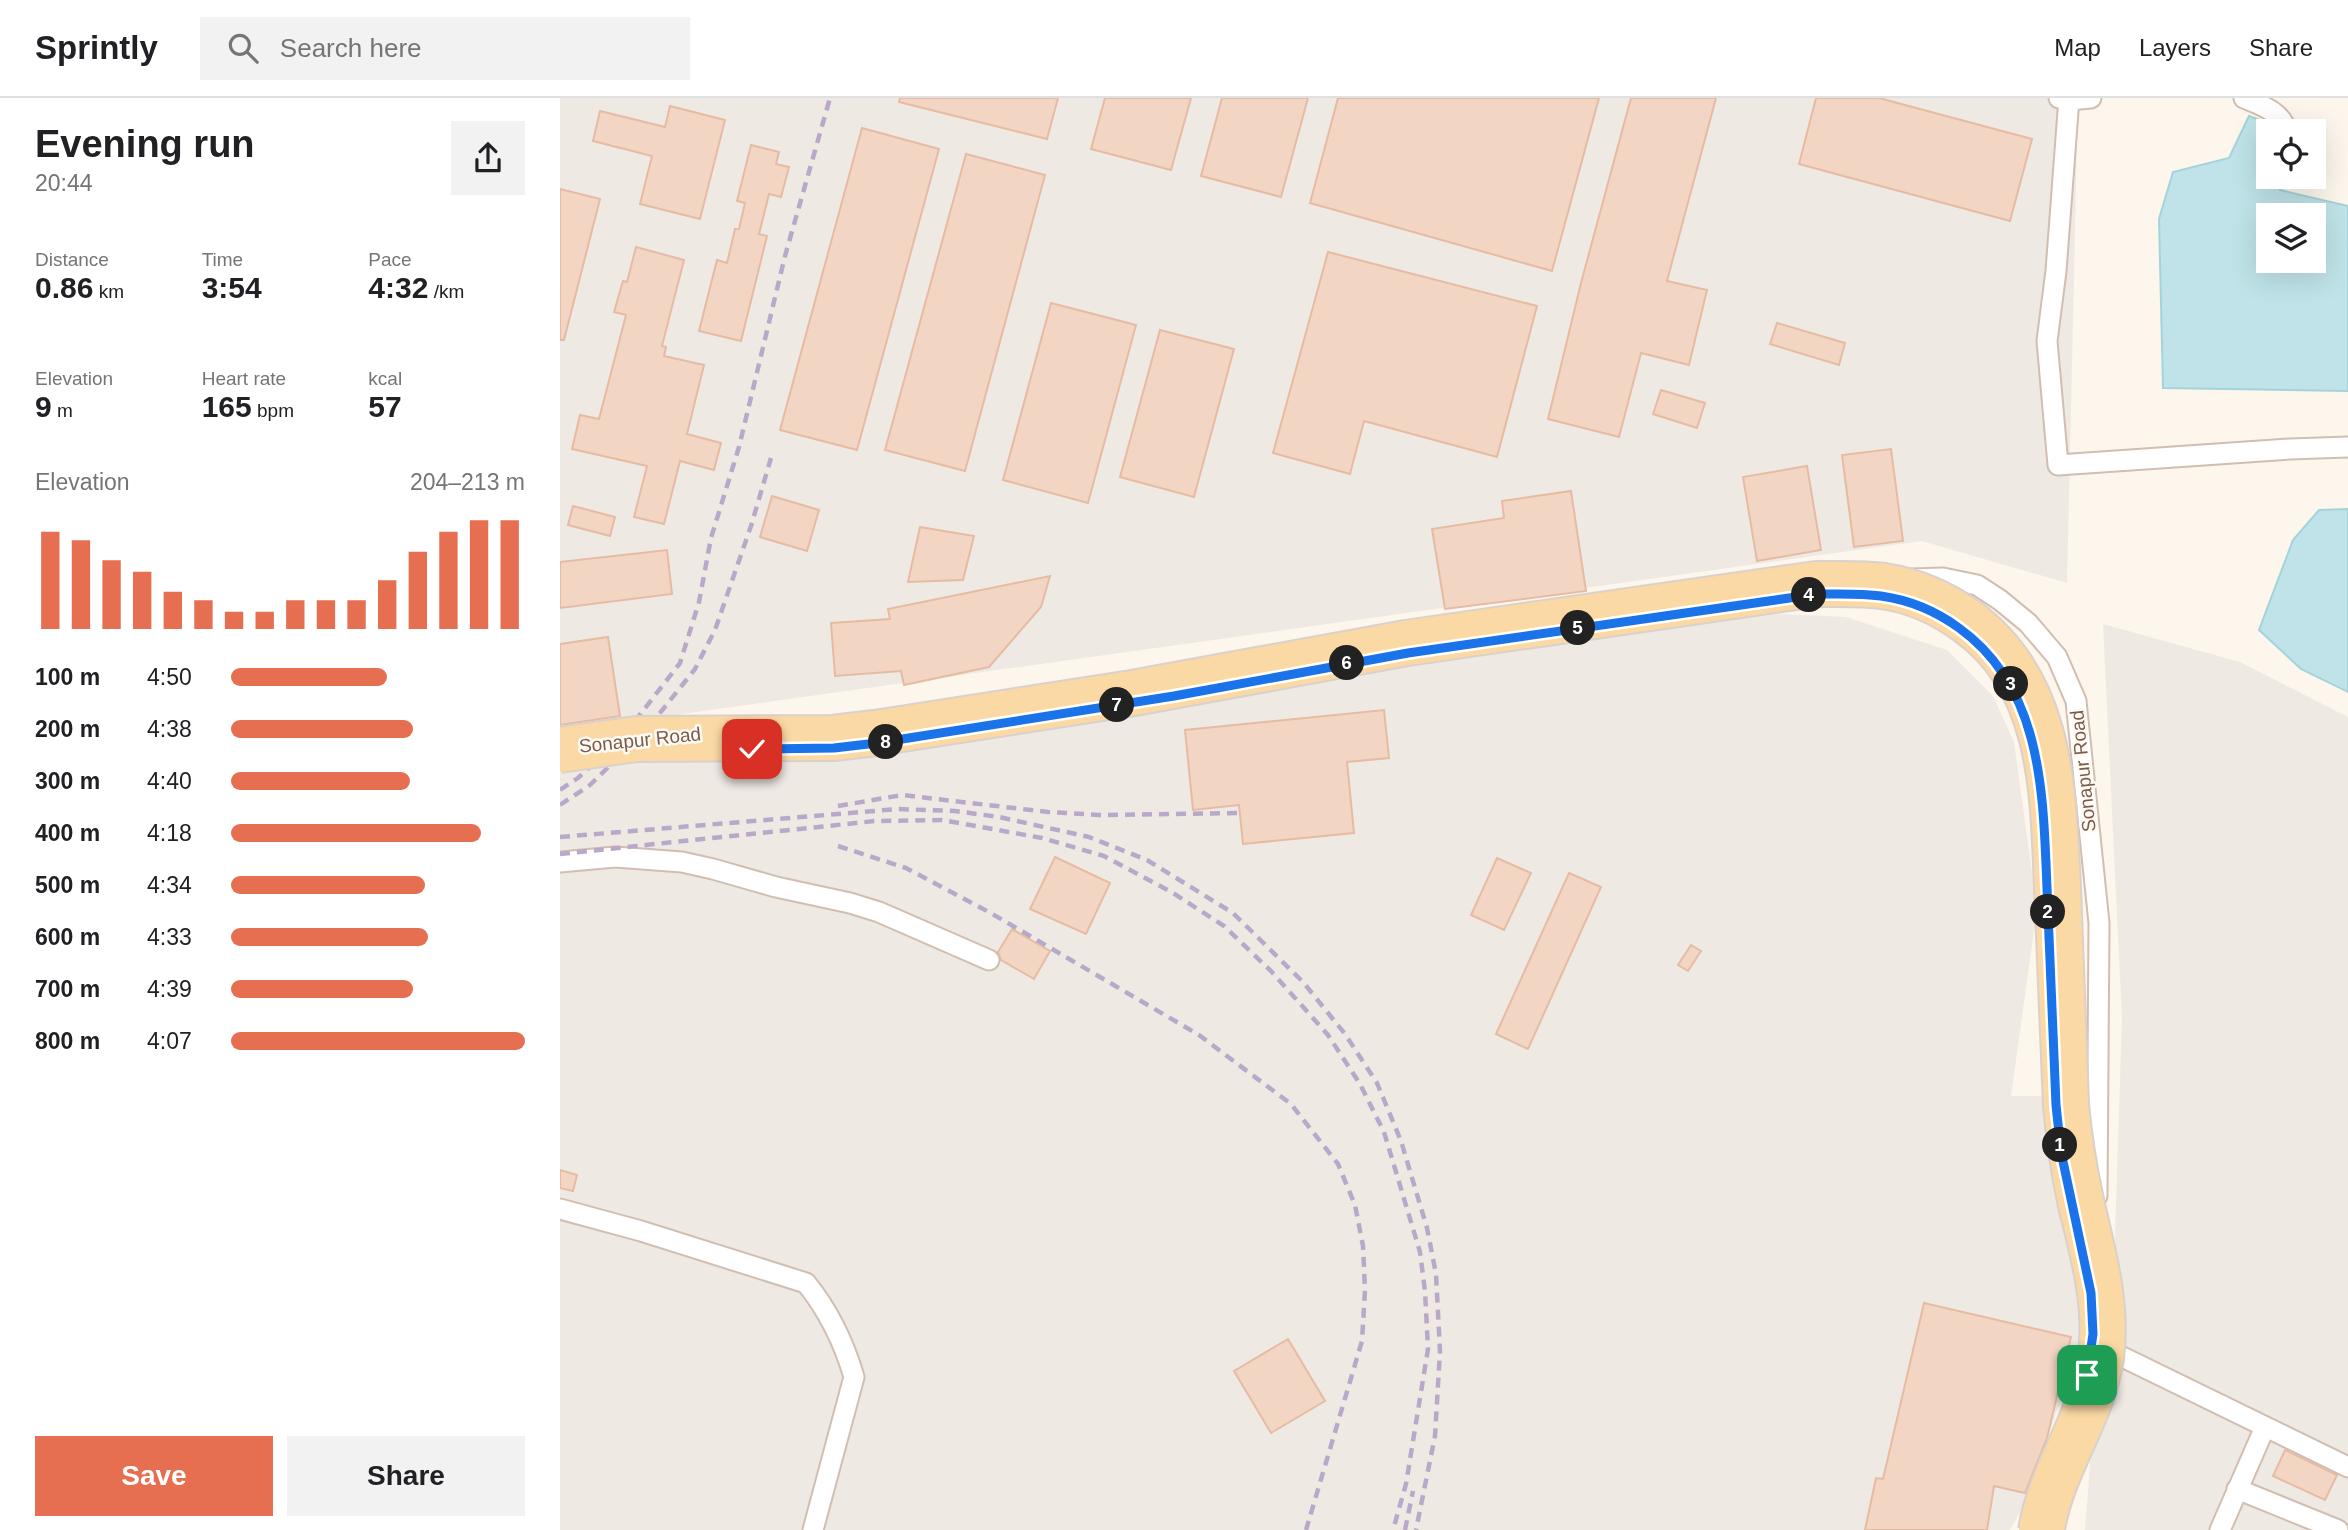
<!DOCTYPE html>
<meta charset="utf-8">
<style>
body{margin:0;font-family:Helvetica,sans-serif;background:#f2f2f2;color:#202124;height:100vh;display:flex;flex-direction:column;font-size:26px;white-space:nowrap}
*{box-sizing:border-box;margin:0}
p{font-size:23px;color:#757577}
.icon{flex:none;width:38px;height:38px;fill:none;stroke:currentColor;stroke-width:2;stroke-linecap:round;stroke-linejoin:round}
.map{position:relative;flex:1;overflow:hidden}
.panel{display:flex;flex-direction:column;background:#fff;width:560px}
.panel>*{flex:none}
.controls{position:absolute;left:1696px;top:21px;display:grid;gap:14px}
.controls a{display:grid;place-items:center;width:70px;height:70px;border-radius:0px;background:#fff;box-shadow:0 7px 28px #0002;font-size:35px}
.pin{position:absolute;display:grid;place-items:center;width:60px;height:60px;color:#fff;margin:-30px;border-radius:14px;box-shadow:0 4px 10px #0006}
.km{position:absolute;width:35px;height:35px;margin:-18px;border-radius:50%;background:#222;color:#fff;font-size:19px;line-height:35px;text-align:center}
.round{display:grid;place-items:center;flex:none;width:74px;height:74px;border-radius:0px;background:#f2f2f2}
.headline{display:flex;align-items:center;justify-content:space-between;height:119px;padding:0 35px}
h1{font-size:38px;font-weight:700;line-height:52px}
.stats{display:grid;grid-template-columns:repeat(3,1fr);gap:10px;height:119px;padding:7px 35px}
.stats div{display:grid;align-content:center}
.stats b{font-size:30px;font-weight:700}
.stats small{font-size:19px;font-weight:400}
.stats p{font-size:19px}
.chart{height:196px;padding:14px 35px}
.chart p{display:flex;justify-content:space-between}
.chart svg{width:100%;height:126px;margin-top:7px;stroke:#e76f51;stroke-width:6}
.cta{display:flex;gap:14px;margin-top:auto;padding:14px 35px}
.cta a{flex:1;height:80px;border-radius:0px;background:#e76f51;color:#fff;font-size:28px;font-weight:700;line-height:80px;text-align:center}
.cta a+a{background:#f2f2f2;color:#202124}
ul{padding:0 35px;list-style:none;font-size:23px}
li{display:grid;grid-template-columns:112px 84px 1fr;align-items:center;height:52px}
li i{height:18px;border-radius:9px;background:#e76f51}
header{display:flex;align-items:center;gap:42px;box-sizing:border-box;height:98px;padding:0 35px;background:#fff;border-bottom:2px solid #e0e0e0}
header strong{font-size:33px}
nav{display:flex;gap:38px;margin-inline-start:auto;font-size:24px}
.search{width:490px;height:63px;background:#f2f2f2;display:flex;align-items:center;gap:18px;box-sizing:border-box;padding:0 24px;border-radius:0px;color:#757577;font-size:26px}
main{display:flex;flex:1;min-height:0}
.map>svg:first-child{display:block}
.industrial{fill:#efe9e4}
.water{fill:#bfe3e8;stroke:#a5d3da;stroke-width:2;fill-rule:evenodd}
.building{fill:#f3d5c3;stroke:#e6bba3;stroke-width:2}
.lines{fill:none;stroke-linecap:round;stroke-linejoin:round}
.minor-casing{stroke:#d1beb0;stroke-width:23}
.minor{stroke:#fff;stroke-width:19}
.rail{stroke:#b9a8c9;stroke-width:4.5;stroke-dasharray:10 7;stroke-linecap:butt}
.major-bridge-casing{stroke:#dad1cd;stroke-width:28;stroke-linecap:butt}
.major-bridge{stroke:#fbd9a5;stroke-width:24}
.route-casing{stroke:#fff;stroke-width:14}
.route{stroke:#1a73e8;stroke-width:9}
.labels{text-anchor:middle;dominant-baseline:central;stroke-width:5;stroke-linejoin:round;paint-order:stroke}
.street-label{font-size:19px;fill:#7a5c4d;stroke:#fffaf3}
</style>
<header>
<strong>Sprintly</strong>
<div class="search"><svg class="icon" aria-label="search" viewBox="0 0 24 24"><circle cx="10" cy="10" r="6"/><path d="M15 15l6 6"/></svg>Search here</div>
<nav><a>Map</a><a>Layers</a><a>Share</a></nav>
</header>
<main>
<section class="panel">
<div class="headline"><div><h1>Evening run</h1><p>20:44</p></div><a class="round"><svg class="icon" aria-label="share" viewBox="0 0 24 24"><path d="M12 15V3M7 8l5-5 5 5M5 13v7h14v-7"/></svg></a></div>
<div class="stats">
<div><p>Distance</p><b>0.86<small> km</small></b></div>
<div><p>Time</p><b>3:54</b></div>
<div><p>Pace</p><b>4:32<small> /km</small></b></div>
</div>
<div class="stats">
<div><p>Elevation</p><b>9<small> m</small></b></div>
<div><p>Heart rate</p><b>165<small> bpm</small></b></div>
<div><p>kcal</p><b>57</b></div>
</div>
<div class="chart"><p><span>Elevation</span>204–213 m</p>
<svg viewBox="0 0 160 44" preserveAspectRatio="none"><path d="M5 44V10M15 44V13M25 44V20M35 44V24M45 44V31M55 44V34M65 44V38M75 44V38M85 44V34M95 44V34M105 44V34M115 44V27M125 44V17M135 44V10M145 44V6M155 44V6"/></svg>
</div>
<ul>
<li><b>100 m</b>4:50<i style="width:53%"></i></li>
<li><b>200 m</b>4:38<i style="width:62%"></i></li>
<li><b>300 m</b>4:40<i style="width:61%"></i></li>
<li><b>400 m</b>4:18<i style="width:85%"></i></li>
<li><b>500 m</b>4:34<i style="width:66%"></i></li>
<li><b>600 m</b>4:33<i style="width:67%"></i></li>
<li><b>700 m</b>4:39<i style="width:62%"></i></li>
<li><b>800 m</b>4:07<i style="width:100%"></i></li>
</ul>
<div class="cta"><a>Save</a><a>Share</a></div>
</section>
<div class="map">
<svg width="1788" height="1432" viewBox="0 0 1788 1432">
<rect width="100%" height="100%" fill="#fdf6ec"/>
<path class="industrial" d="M0 0H1518L1507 485 1362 443 0 633Z
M1219 516 1286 519 1387 552 1433 598 1454 644 1477 811 1451 998H1487L1523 1235 1467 1401 1450 1432H0V675Z
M1543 526 1680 564 1788 619V1432H1525L1535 1302 1552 1228 1562 921Z"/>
<path class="water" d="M1689 18 1716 28V33H1708V79H1719L1720 92 1788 108V293L1603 290 1599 121 1613 74 1669 60ZM1708 117H1754V163H1708Z
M1788 411V594L1741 571 1699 532 1733 442 1759 412Z"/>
<path class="building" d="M340 0H498L487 41 339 4Z
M545 0H631L611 72 531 51Z
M662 0H748L721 99 641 78Z
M778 0H1039L992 173 750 105Z
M1071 0H1156L1107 183 1147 192 1129 267 1081 255 1059 339 988 321 1021 185Z
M1256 0H1319L1472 41 1450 123 1239 66Z
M110 8 165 22 140 121 80 106 92 58 33 43 40 13 105 29Z
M302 30 379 51 297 352 220 332Z
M191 47 219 54 216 66 229 69 221 99 209 96 199 136 207 138 181 243 139 233 157 162 167 165 175 131H179L185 105 177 103Z
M406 56 485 77 405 373 325 352Z
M0 91 40 101 4 242H0Z
M76 149 124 162 102 248 106 249 104 258 144 267 127 336 161 345 154 372 120 363 104 426 74 419 87 368 12 351 20 317 39 321 66 217 54 214 63 183 67 184Z
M768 154 977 208 937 359 804 323 790 376 713 355Z
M491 205 576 227 528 405 443 382Z
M1217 225 1285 245 1279 267 1210 246Z
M600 232 674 251 634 399 560 379Z
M1101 292 1145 305 1137 330 1093 316Z
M1331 351 1343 443 1294 449 1282 357Z
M1247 368 1261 452 1197 463 1183 379Z
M1011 393 1026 493 885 511 872 431 944 420 942 403Z
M212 398 259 412 247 453 200 439Z
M13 408 55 419 50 438 8 427Z
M360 429 414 438 403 482 348 484Z
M107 452 112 496 0 510V464Z
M490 478 481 509 429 569 344 587 341 573 275 578 271 525 330 521 328 511Z
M48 539 60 618 0 627V546Z
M824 612 829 660 787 664 794 735 683 746 679 707 633 712 625 632Z
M495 759 550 785 526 836 470 811Z
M937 760 971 775 944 832 911 817Z
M1009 775 1041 789 968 951 936 936Z
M452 831 490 853 474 881 441 862 438 854Z
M1131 847 1141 853 1128 873 1118 867Z
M0 1072 17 1077 13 1093 0 1090Z
M1364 1205 1511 1239 1487 1340 1465 1395 1434 1388 1427 1432H1305L1316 1380 1323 1381Z
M728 1241 765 1303 711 1335 674 1273Z
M1725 1352 1777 1377 1765 1402 1713 1378Z"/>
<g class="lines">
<g class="minor-casing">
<path id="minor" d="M1499 0 1509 2 1531 0
M1509 0 1496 173 1487 243 1498 367 1730 351 1788 349
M1684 0C1700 7 1722 13 1726 33
M1351 481 1383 480 1417 487 1440 502 1468 525 1497 559 1516 603 1539 825 1537 1098
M0 764 55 759 122 764 153 771 216 789 290 805 319 814 429 862
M0 1111 81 1133 246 1185C268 1212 284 1245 294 1279L253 1432
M1540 1248 1788 1369
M1677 1391 1778 1432
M1660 1432 1705 1329"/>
</g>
<use href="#minor" class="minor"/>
<path class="rail" d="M0 692 18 680 65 636 120 565 139 504 151 440 179 349 225 158 270 0
M0 707 30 687 88 630 135 571 155 532 191 428 211 360
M278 708 342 697 488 714 539 717 684 715
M0 739 338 711 395 713 439 719 529 739 587 762 673 815 743 884 785 936 817 985 841 1043 867 1130 876 1176 880 1253 875 1338 856 1432
M278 748 346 770 429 814 639 937 731 1006 778 1066 795 1107 803 1148 805 1192 802 1243 746 1432
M0 756 315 723 382 722 482 740 544 758 613 795 664 828 711 873 768 937 800 986 824 1034 860 1154 865 1193 868 1251 846 1386 833 1432
M845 1432 853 1393"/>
<g class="major-bridge-casing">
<path id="major-bridge" d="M0 642 75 631 272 630 314 625 571 585 845 535 1256 476C1279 476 1302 475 1325 478 1356 483 1387 496 1412 514 1502 580 1503 688 1508 789 1511 861 1513 934 1516 1006 1519 1039 1524 1070 1531 1102 1543 1155 1558 1205 1551 1260 1542 1323 1501 1373 1492 1432
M0 662 77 651 274 650 317 645 575 605 848 555 1257 496C1278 496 1300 495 1321 498 1351 502 1379 515 1403 533 1484 591 1483 700 1487 790 1490 863 1493 935 1496 1008 1499 1041 1504 1075 1511 1108 1523 1157 1537 1204 1531 1255 1522 1318 1481 1370 1471 1432"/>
</g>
<use href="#major-bridge" class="major-bridge"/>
</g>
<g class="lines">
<g class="route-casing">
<path id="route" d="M192 651 274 650 317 645 614 598 848 555 1257 496C1278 496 1300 495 1321 498 1349 502 1376 513 1399 530 1483 590 1483 696 1487 790 1490 863 1493 935 1496 1007L1501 1054 1531 1195 1533 1236 1527 1277"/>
</g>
<use href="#route" class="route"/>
</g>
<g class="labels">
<g class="street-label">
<text transform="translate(80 642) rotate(-6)">Sonapur Road</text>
<text transform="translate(1523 673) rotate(-96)">Sonapur Road</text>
</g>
</g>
</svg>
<div class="controls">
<a><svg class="icon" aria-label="locate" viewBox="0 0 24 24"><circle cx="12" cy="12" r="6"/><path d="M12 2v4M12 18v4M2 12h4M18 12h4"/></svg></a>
<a><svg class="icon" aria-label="layers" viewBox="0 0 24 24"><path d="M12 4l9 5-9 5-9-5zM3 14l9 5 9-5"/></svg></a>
</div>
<div class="pin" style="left:1527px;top:1277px;background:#1e9e55"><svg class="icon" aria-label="arrive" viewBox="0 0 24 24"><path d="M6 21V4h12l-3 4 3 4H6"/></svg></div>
<div class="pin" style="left:192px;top:651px;background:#d93025"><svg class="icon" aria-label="check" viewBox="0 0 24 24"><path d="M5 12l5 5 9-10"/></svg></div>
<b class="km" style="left:1500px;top:1047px">1</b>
<b class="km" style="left:1488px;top:814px">2</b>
<b class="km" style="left:1451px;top:586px">3</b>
<b class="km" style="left:1249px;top:497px">4</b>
<b class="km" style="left:1018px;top:530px">5</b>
<b class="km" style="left:787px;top:565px">6</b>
<b class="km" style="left:557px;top:607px">7</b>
<b class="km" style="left:326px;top:644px">8</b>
</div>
</main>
